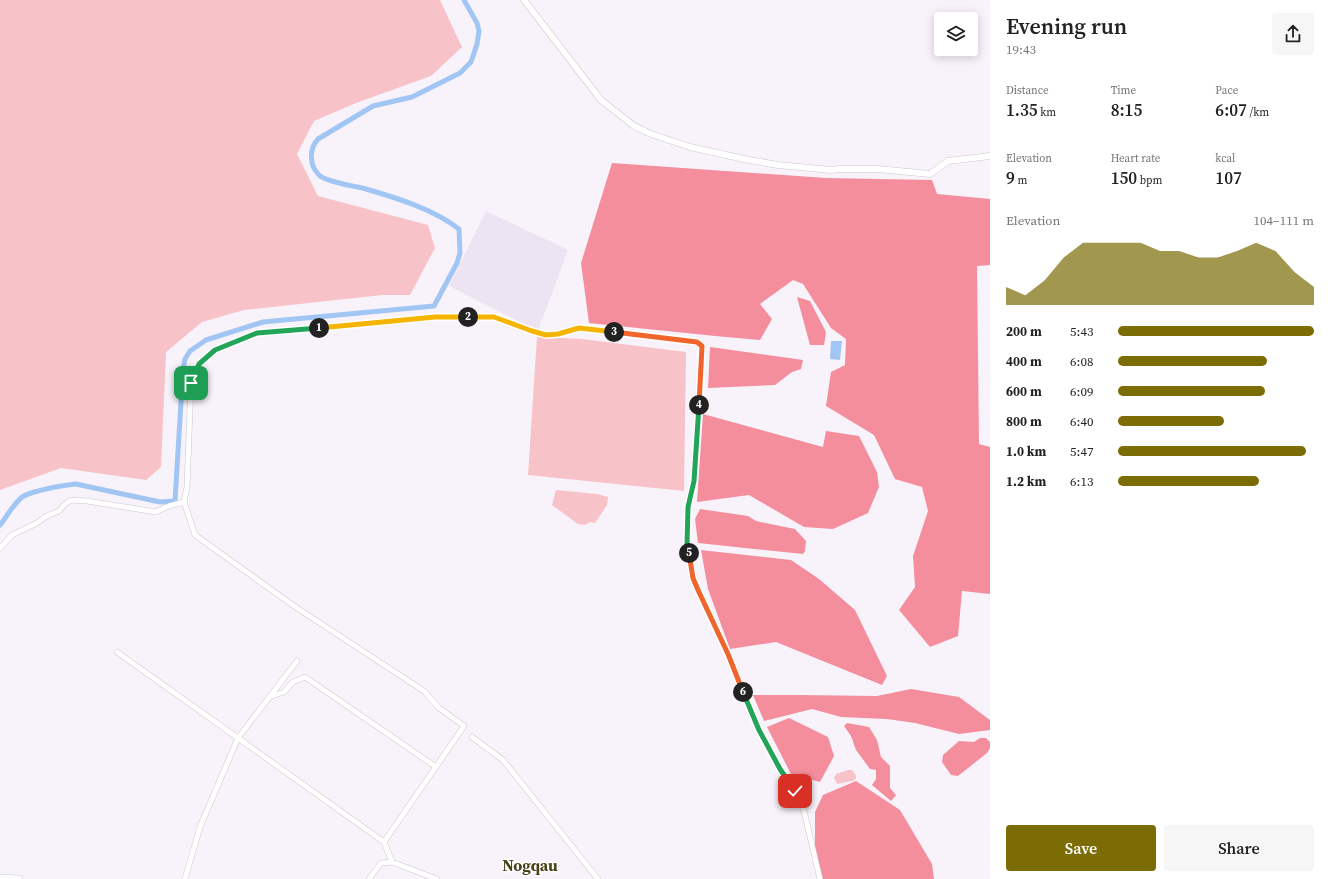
<!DOCTYPE html>
<meta charset="utf-8">
<style>
body{margin:0;font-family:"Source Serif 4",serif;background:#f6f6f6;color:#222;height:100vh;display:flex;flex-direction:column;font-size:15px;white-space:nowrap}
*{box-sizing:border-box;margin:0}
p{font-size:13px;color:#767676}
.icon{flex:none;width:22px;height:22px;fill:none;stroke:currentColor;stroke-width:2;stroke-linecap:round;stroke-linejoin:round}
.map{position:relative;flex:1;overflow:hidden}
.drawer{display:flex;flex-direction:column;background:#fff;width:340px}
.drawer>*{flex:none}
.fabs{position:absolute;left:934px;top:12px;display:grid;gap:8px}
.fabs a{display:grid;place-items:center;width:44px;height:44px;border-radius:4px;background:#fff;box-shadow:0 2px 10px #0003;font-size:20px}
.pin{position:absolute;display:grid;place-items:center;width:34px;height:34px;color:#fff;margin:-17px;border-radius:8px;box-shadow:0 2px 6px #0006}
.km{position:absolute;width:20px;height:20px;margin:-10px;border-radius:50%;background:#222;color:#fff;font-size:11px;line-height:20px;text-align:center}
.round{display:grid;place-items:center;flex:none;width:42px;height:42px;border-radius:4px;background:#f6f6f6}
.overview{display:flex;align-items:center;justify-content:space-between;height:68px;padding:0 16px}
h1{font-size:22px;font-weight:600;line-height:30px}
.figures{display:grid;grid-template-columns:repeat(3,1fr);gap:6px;height:68px;padding:4px 16px}
.figures div{display:grid;align-content:center}
.figures b{font-size:17px;font-weight:600}
.figures small{font-size:11px;font-weight:400}
.figures p{font-size:11px}
.chart{height:112px;padding:8px 16px}
.chart p{display:flex;justify-content:space-between}
.chart svg{width:100%;height:72px;margin-top:4px;fill:#7c6c06;opacity:.7}
.primary-button{display:flex;gap:8px;margin-top:auto;padding:8px 16px}
.primary-button a{flex:1;height:46px;border-radius:4px;background:#7c6c06;color:#fff;font-size:16px;font-weight:600;line-height:46px;text-align:center}
.primary-button a+a{background:#f6f6f6;color:#222}
ul{padding:0 16px;list-style:none;font-size:13px}
li{display:grid;grid-template-columns:64px 48px 1fr;align-items:center;height:30px}
li i{height:10px;border-radius:5px;background:#7c6c06}
main{display:flex;flex:1;min-height:0}
.map>svg:first-child{display:block}
.built{fill:#ece4f2}
.green{fill:#f7c2c8}
.forest{fill:#f48d9c}
.water{fill:#a2c6f4}
.lines{fill:none;stroke-linecap:round;stroke-linejoin:round}
.canal{stroke:#a2c6f4;stroke-width:5}
.minor-casing{stroke:#ccc8cf;stroke-width:6}
.tertiary-casing{stroke:#ccc8cf;stroke-width:7}
.secondary-casing{stroke:#ccc8cf;stroke-width:8}
.minor{stroke:#fff;stroke-width:5}
.tertiary{stroke:#fff;stroke-width:6}
.secondary{stroke:#fff;stroke-width:7}
.split-1-casing{stroke:#fff;stroke-width:8}
.split-2-casing{stroke:#fff;stroke-width:8}
.split-3-casing{stroke:#fff;stroke-width:8}
.split-4-casing{stroke:#fff;stroke-width:8}
.split-5-casing{stroke:#fff;stroke-width:8}
.split-6-casing{stroke:#fff;stroke-width:8}
.split-7-casing{stroke:#fff;stroke-width:8}
.split-1{stroke:#22a559;stroke-width:5}
.split-2{stroke:#f5b400;stroke-width:5}
.split-3{stroke:#f5b400;stroke-width:5}
.split-4{stroke:#f0652b;stroke-width:5}
.split-5{stroke:#22a559;stroke-width:5}
.split-6{stroke:#f0652b;stroke-width:5}
.split-7{stroke:#22a559;stroke-width:5}
.labels{text-anchor:middle;dominant-baseline:central;stroke-width:3;stroke-linejoin:round;paint-order:stroke}
.quarter-label{font-size:16px;font-weight:bold;fill:#494218;stroke:#fff}
</style>
<main>
<div class="map">
<svg width="990" height="879" viewBox="0 0 990 879">
<rect width="100%" height="100%" fill="#f8f3fb"/>
<path class="built" d="M486 211 568 250 538 331 449 286Z"/>
<path class="green" d="M0 0H440L462 47 431 76 356 103 314 121 297 154 318 196 428 225 435 248 410 295H382L244 310 202 322 166 352 161 467 146 480 61 468 0 490Z
M537 337 582 339 686 352 684 491 528 475Z
M556 490 597 494 608 497 607 505 595 523 590 522 585 525 578 524 552 505Z
M848 770H852L856 776V779L852 781 837 784 834 778 836 774Z"/>
<path class="forest" d="M612 163 826 178 932 180 937 194 990 199V265L977 266 979 444 990 447V594L962 591 958 636 930 647 899 610 915 587 913 556 928 511 922 487 895 479 874 435 826 406 831 372 845 365 846 339 831 328 803 284 793 280 760 304 772 319 760 340 715 336 589 323 581 263Z
M797 297 810 301 826 332 824 345H810Z
M710 347 803 360 801 369 792 372 775 385 708 388Z
M703 414 823 447 826 431 859 436 877 472 879 487 868 513 833 529 804 527 749 495 697 502Z
M700 509 748 516 756 521 795 529 806 541 805 551 803 554 698 543 695 519Z
M701 550 791 560 819 579 855 610 887 676 882 685 776 642 730 649 708 589Z
M911 689 959 697 990 720V730L959 734 915 723 887 719 841 717 812 709 764 721 753 695H797L877 696Z
M789 718 828 737 834 756 820 782 791 774 767 727Z
M847 723 869 727 877 740 881 757 890 766V788L896 795 891 801 872 785 876 779V770L870 769 856 750 851 736 844 726Z
M980 738H986L990 742V748L987 753 958 776 951 775 942 762 943 755 959 741 974 742Z
M856 781 900 810 932 864 934 879H823L815 853V812L823 795Z"/>
<path class="water" d="M831 341H842L840 360 830 359Z"/>
<g class="lines">
<path class="canal" d="M0 525C7 516 13 505 21 498 29 491 65 485 76 484L160 502 175 501 183 369 185 359 190 351 206 340 263 322 434 306 457 263 460 253 459 229C433 209 397 198 366 189 355 186 326 182 319 175 309 165 309 149 318 139L373 106 412 97 460 73 471 62 477 44 479 31 477 23 464 0"/>
<g class="minor-casing">
<path id="minor" d="M184 502 195 535 294 606 424 691 439 708 464 726 384 842
M0 548 12 535 35 524 47 516 59 511 64 505 71 500 87 501 156 512 169 506 184 502 187 487 191 383 199 364 215 350 257 333 352 325 435 317H494L531 331 546 335 558 334 579 328 697 342 702 346V357L694 481 688 507 687 545 693 578 698 590 728 653 759 730 780 769 795 791 804 811 820 879
M117 652 384 842 392 862
M269 697 284 692 293 682 305 677 436 767
M472 737 503 760 598 879
M185 879 200 827 238 738 297 661
M369 879 381 863 392 862 437 879"/>
</g>
<g class="tertiary-casing">
<path id="tertiary" d="M524 0 601 100 634 126 651 134 690 147 744 159 778 165 831 170 840 169H878L930 174 948 161 990 156"/>
</g>
<g class="secondary-casing">
<path id="secondary" d="M0 878 19 879"/>
</g>
<use href="#minor" class="minor"/>
<use href="#tertiary" class="tertiary"/>
<use href="#secondary" class="secondary"/>
</g>
<g class="lines">
<g class="split-1-casing">
<path id="split-1" d="M191 383 199 364 215 350 257 333 319 328"/>
</g>
<g class="split-2-casing">
<path id="split-2" d="M319 328 435 317H468"/>
</g>
<g class="split-3-casing">
<path id="split-3" d="M468 317H494L532 331 546 335 558 334 579 328 614 332"/>
</g>
<g class="split-4-casing">
<path id="split-4" d="M614 332 697 342 702 346 699 405"/>
</g>
<g class="split-5-casing">
<path id="split-5" d="M689 553 687 545 688 507 694 481 699 405"/>
</g>
<g class="split-6-casing">
<path id="split-6" d="M689 553 693 578 698 590 728 654 743 692"/>
</g>
<g class="split-7-casing">
<path id="split-7" d="M743 692 759 730 780 769 795 791"/>
</g>
<use href="#split-1" class="split-1"/>
<use href="#split-2" class="split-2"/>
<use href="#split-3" class="split-3"/>
<use href="#split-4" class="split-4"/>
<use href="#split-5" class="split-5"/>
<use href="#split-6" class="split-6"/>
<use href="#split-7" class="split-7"/>
</g>
<g class="labels">
<g class="quarter-label">
<text x="530" y="865">Nogqau</text>
</g>
</g>
</svg>
<div class="fabs">
<a><svg class="icon" aria-label="layers" viewBox="0 0 24 24"><path d="M12 4l9 5-9 5-9-5zM3 14l9 5 9-5"/></svg></a>
</div>
<div class="pin" style="left:191px;top:383px;background:#1e9e55"><svg class="icon" aria-label="arrive" viewBox="0 0 24 24"><path d="M6 21V4h12l-3 4 3 4H6"/></svg></div>
<div class="pin" style="left:795px;top:791px;background:#d93025"><svg class="icon" aria-label="check" viewBox="0 0 24 24"><path d="M5 12l5 5 9-10"/></svg></div>
<b class="km" style="left:319px;top:328px">1</b>
<b class="km" style="left:468px;top:317px">2</b>
<b class="km" style="left:614px;top:332px">3</b>
<b class="km" style="left:699px;top:405px">4</b>
<b class="km" style="left:689px;top:553px">5</b>
<b class="km" style="left:743px;top:692px">6</b>
</div>
<section class="drawer">
<div class="overview"><div><h1>Evening run</h1><p>19:43</p></div><a class="round"><svg class="icon" aria-label="share" viewBox="0 0 24 24"><path d="M12 15V3M7 8l5-5 5 5M5 13v7h14v-7"/></svg></a></div>
<div class="figures">
<div><p>Distance</p><b>1.35<small> km</small></b></div>
<div><p>Time</p><b>8:15</b></div>
<div><p>Pace</p><b>6:07<small> /km</small></b></div>
</div>
<div class="figures">
<div><p>Elevation</p><b>9<small> m</small></b></div>
<div><p>Heart rate</p><b>150<small> bpm</small></b></div>
<div><p>kcal</p><b>107</b></div>
</div>
<div class="chart"><p><span>Elevation</span>104–111 m</p>
<svg viewBox="0 0 160 44" preserveAspectRatio="none"><path d="M0 44V33L10 38L20 29L30 15L40 6L50 6L60 6L70 6L80 11L90 11L100 15L110 15L120 11L130 6L140 11L150 24L160 33V44z"/></svg>
</div>
<ul>
<li><b>200 m</b>5:43<i style="width:100%"></i></li>
<li><b>400 m</b>6:08<i style="width:76%"></i></li>
<li><b>600 m</b>6:09<i style="width:75%"></i></li>
<li><b>800 m</b>6:40<i style="width:54%"></i></li>
<li><b>1.0 km</b>5:47<i style="width:96%"></i></li>
<li><b>1.2 km</b>6:13<i style="width:72%"></i></li>
</ul>
<div class="primary-button"><a>Save</a><a>Share</a></div>
</section>
</main>
